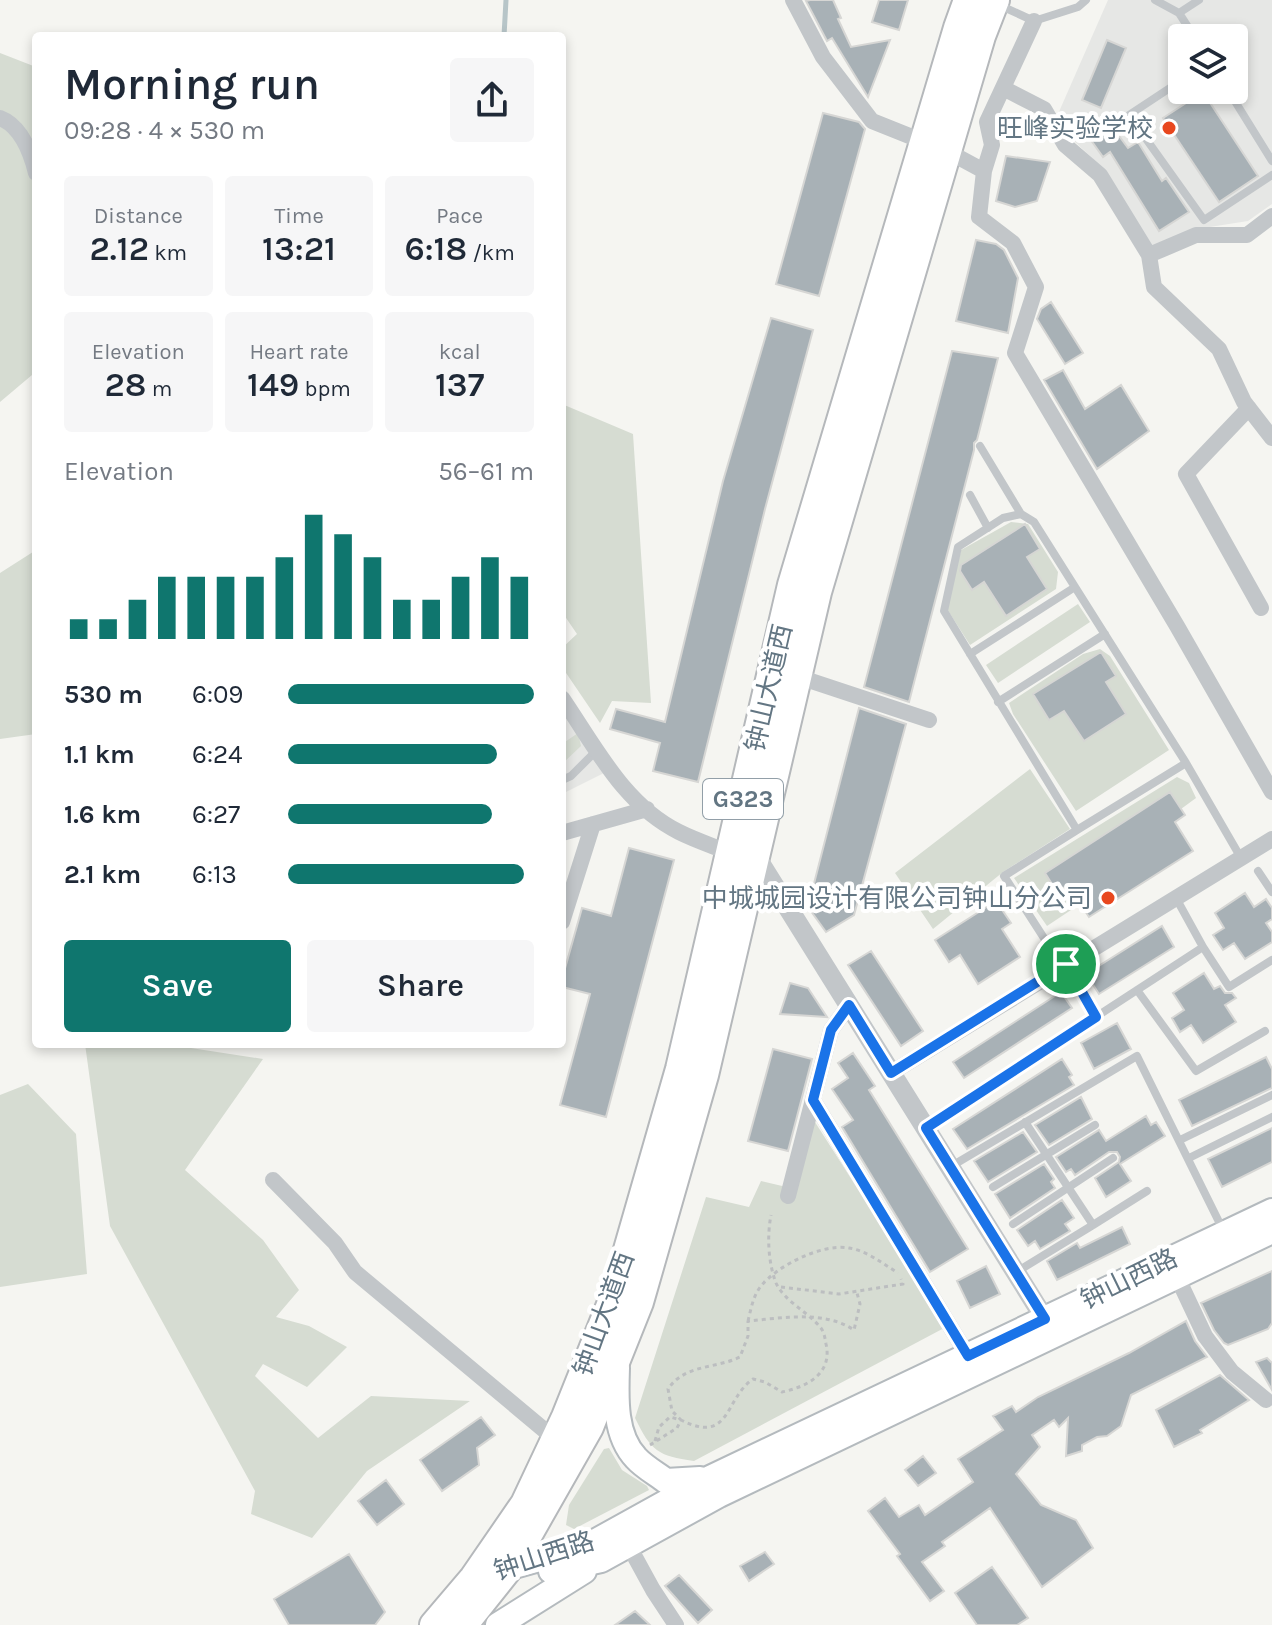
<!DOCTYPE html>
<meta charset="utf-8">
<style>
body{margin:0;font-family:Karla,"Noto Sans SC",sans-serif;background:#f6f6f7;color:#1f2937;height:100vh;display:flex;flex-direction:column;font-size:30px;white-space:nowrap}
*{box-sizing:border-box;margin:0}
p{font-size:26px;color:#747a83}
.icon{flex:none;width:44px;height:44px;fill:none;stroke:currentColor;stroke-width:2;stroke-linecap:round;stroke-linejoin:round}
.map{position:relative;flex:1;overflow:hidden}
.details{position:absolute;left:32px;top:32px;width:534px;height:1016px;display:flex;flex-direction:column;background:#fff;border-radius:8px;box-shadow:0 4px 12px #0003}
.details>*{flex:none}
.controls{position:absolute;left:1168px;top:24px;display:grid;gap:16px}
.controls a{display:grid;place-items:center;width:80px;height:80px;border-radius:8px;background:#fff;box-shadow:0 4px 12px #0003;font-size:40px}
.pin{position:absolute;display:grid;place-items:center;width:68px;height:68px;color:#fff;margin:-34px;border:4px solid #fff;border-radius:50%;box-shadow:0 2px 8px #0007}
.round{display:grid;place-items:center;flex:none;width:84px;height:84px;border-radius:8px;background:#f6f6f7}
.head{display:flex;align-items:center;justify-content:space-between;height:136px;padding:0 32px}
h1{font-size:44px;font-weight:600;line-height:60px}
.metrics{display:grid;grid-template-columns:repeat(3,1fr);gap:12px;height:136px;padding:8px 32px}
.metrics div{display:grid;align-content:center;border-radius:8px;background:#f6f6f7;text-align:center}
.metrics b{font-size:34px;font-weight:600}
.metrics small{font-size:22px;font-weight:400}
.metrics p{font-size:22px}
.chart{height:224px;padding:16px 32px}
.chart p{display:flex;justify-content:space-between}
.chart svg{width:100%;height:144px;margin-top:8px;stroke:#0f766e;stroke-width:6}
.primary-button{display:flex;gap:16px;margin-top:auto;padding:16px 32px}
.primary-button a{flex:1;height:92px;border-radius:8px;background:#0f766e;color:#fff;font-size:32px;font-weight:600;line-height:92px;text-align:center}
.primary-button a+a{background:#f6f6f7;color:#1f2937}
ul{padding:0 32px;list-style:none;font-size:26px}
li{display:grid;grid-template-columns:128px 96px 1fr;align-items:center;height:60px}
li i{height:20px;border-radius:10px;background:#0f766e}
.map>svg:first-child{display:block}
.built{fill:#e6e7e5;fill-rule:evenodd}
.green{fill:#d6dcd2}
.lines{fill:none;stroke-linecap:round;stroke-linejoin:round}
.stream{stroke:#b7c5c8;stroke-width:5}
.building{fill:#a8b1b6;stroke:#d6d6d4;stroke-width:2}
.secondary-casing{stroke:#b4babe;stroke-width:28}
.trunk-casing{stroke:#b5b8bb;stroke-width:32}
.path{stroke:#bcbec0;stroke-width:3;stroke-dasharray:4 4;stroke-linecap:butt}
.service{stroke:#c2c6c9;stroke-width:8}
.minor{stroke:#c2c6c9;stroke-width:16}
.tertiary{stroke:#c2c6c9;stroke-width:20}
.secondary{stroke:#fff;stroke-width:24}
.trunk{stroke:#fff;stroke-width:28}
.route-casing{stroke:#fff;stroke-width:16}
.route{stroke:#1a73e8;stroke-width:10}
.poi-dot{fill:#e8471e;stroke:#fff;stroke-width:3}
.labels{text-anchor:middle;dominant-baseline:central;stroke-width:8;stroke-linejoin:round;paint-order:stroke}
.shield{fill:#fff;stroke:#929fa8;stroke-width:2}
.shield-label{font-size:24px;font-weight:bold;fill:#637683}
.poi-label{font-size:26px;fill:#637683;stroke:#fff;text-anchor:end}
.street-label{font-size:26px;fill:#637683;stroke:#fff}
</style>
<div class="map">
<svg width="1272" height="1625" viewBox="0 0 1272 1625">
<rect width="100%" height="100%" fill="#f5f5f1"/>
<path class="built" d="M1108 0H1272V204L1248 221 1197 229 1152 249 1105 170 1074 141 1058 114ZM1182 38H1234V90H1182Z
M562 711 604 773 562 794Z"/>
<path class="green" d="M0 53 36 67V375H32L0 402Z
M562 404 633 434 651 703 612 701 600 723 562 667V648L577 634 562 612Z
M1011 522 1028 524 1058 572 1056 589 970 645 947 609 961 550Z
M36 550V734L0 739V573Z
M1078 604 1090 622 998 683 986 665Z
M1100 649 1110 656 1169 750 1076 811 1013 714 1009 703 1083 654Z
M578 733 581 746 562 764V744Z
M1030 769 1070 829 1003 872 933 929 895 873Z
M1177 777 1189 783 1196 798 1181 809 1169 792 1045 873 1057 892 1075 880 1079 887 1072 892 1080 904 1047 926 1014 878Z
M85 1044H165L263 1059 185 1170 263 1240 299 1290 276 1317 309 1326 347 1347 307 1387 263 1364 255 1376 318 1438 371 1396 470 1401 367 1471 312 1538 251 1514 255 1491 110 1226Z
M28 1084 76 1134 87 1274 0 1287V1095Z
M813 1119 946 1327 694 1461C658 1456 651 1451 635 1418L706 1197 749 1207 761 1181 795 1189Z
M609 1448 622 1470 647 1486 649 1490 574 1529 566 1525 569 1505 604 1449Z"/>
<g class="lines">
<path class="stream" d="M504 36 506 0"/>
</g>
<path class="building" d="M810 0H833L841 18 838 19 851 47 890 40 868 97 832 38 827 41 806 1Z
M879 0H908L899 30 872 22Z
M1107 40 1126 48 1101 108 1082 100Z
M1203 92 1258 176 1219 202 1163 118Z
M823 113 859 122 865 129 819 296 776 284Z
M1108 121 1128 148 1138 142 1162 181 1166 178 1189 212 1159 231 1110 152 1103 157 1088 136Z
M1006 156 1050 162 1037 201 1015 207 996 201Z
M976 240 996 244 1004 250 1018 278 1008 333 956 321Z
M1051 302 1083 353 1065 364 1037 319 1041 309Z
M771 318 813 330 765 509 698 782 653 771 660 743 610 729 616 709 665 722 723 481Z
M952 351 998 358 977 440 974 443V450L909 702 864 687Z
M1063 370 1085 409 1121 385 1149 431 1097 469 1044 380Z
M1025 524 1040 549 1027 557 1047 589 1006 616 984 582 972 590 960 571 961 565Z
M1101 652 1116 676 1106 682 1126 714 1084 741 1064 711 1049 720 1033 694Z
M859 708 906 724 854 915 826 932 808 907Z
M1170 792 1185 815 1175 822 1193 851 1089 917 1068 885 1057 892 1045 873Z
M629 848 674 860 606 1117 560 1105 590 994 562 987V972H564L582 908 611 916Z
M1245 893 1254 907 1266 899 1272 908V919L1266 923 1272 932V942L1245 959 1234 943 1223 950 1213 935 1224 928 1215 913Z
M996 901 1011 923 1002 929 1020 957 978 984 960 955 949 962 935 940Z
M1162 926 1174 947 1099 994 1086 974Z
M871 951 923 1031 901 1046 848 965Z
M1204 973 1214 989 1220 986 1225 993H1232L1236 998 1225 1005 1236 1022 1203 1043 1191 1025 1180 1032 1172 1018 1184 1010 1173 993Z
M790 983 808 988 827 1017 780 1014Z
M1061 992 1072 1008 964 1078 953 1062Z
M1117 1023 1131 1049 1094 1069 1081 1043Z
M773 1049 812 1059 788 1151 748 1141Z
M853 1053 875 1086 869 1090 968 1249 930 1272 842 1127 853 1120 832 1089 848 1078 838 1063Z
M1266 1057 1272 1069V1088L1192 1126 1179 1100Z
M1062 1059 1072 1075 1069 1077 1074 1085 967 1149 953 1129Z
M1081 1097 1092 1119 1049 1145 1035 1125Z
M1146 1116 1151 1125 1156 1122 1165 1136 1120 1164 1131 1181 1106 1197 1095 1178 1119 1162 1120 1157 1117 1152H1109L1075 1175 1071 1169 1066 1172 1056 1157 1099 1130 1106 1141Z
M1272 1128V1162L1222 1187 1208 1159Z
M1023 1132 1037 1152 988 1182 974 1161Z
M1044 1164 1054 1179 1051 1182 1055 1188 1010 1218 995 1194Z
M1062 1200 1074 1218 1065 1224 1070 1231 1040 1249 1035 1241 1028 1246 1017 1230Z
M1122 1227 1130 1244 1057 1280 1047 1261 1077 1243 1080 1248Z
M986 1266 1000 1294 970 1308 957 1281Z
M1272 1271V1323L1268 1329 1228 1345 1224 1343 1214 1330 1201 1303Z
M1186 1321 1195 1341 1207 1357 1131 1395 1121 1426 1107 1436 1097 1437 1082 1445V1451L1066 1456 1068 1418 1059 1427 1054 1420 1032 1435 1040 1447 1016 1474 1041 1505 1076 1520 1093 1548 1042 1587 990 1508 942 1542 945 1546 922 1562 944 1591 930 1601 897 1556 900 1554 868 1511 885 1498 899 1517 919 1505 925 1515 973 1482 958 1459 1003 1430 993 1416 1012 1406 1016 1412 1038 1397 1129 1353Z
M1267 1358 1272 1363V1390L1256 1362Z
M1220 1375 1249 1400 1200 1430 1202 1433 1174 1447 1156 1410Z
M481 1417 495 1435 477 1448 479 1465 442 1491 420 1460Z
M923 1456 936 1473 918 1486 905 1470Z
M386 1480 404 1504 377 1525 358 1501Z
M765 1552 774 1564 749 1581 740 1566Z
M349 1554 385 1612 375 1625H289L274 1599Z
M992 1567 1028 1618 1017 1625H977L955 1593Z
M679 1575 712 1610 698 1623 665 1586Z
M635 1611 650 1625H615Z"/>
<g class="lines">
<g class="secondary-casing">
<path id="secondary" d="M617 1368C616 1397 614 1435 636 1458 644 1467 657 1474 666 1481L700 1479
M500 1570 589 1545 710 1478 1272 1211
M551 1571 601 1560 719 1495 1272 1231
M498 1625 584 1571"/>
</g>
<g class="trunk-casing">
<path id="trunk" d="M434 1625 474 1578 525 1504 566 1417 615 1295 680 1069 792 585 958 28 968 0
M463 1625 510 1566 589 1427 639 1302 704 1075 817 592 981 36 995 0"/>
</g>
<path class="path" d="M781 1287 839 1294 903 1284 901 1279
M748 1321C751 1309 753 1296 761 1286 777 1266 822 1243 849 1248 867 1251 882 1263 898 1273
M655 1441 659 1427 670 1417 681 1420 672 1411 668 1389C685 1364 715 1369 740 1357L748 1336V1321C782 1318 824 1310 854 1330L860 1304 857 1293
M650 1445 677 1428 681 1420C731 1445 724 1399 753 1379L765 1382 782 1392C806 1387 833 1374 826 1344 825 1338 824 1331 820 1327 808 1312 784 1301 776 1283 768 1262 767 1236 771 1215"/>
<path class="service" d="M1155 0 1179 13 1199 0
M999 5 1034 21 1078 7 1086 0
M1179 13 1195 38
M1182 80 1129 115 1204 220 1272 175
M1228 90 1272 161
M980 446 1021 514
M970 495 988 528
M970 654 1075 587
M998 702 1105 634
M1186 763 1077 830 944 611 958 547 1003 518 1021 514 1034 522 1186 763 1241 858
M562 780 571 776 597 750
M1258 871 1272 892
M1176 898 1203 947
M1067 965 1096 1017
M1062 966 1004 876 1077 830
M1137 990 1196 1071 1265 1031
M927 1127 1203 947 1229 987 1272 960
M1180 1140 1272 1095
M1189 1158 1272 1117
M950 1167 1137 1056 1224 1232
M993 1187 1095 1125
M1013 1224 1113 1158
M1093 1225 1147 1191
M1018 1271 1093 1225 1025 1122"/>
<path class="minor" d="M793 0 823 57 872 121 947 151 984 171 979 217 1013 243 1036 287 1015 353 1177 626 1272 792
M1003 88 1044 109 1065 145 1100 175 1149 255 1196 235H1247L1272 216
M0 118C21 126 31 153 36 173
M984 171 992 145 987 122 1034 21
M1149 255 1154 287 1219 349 1244 402 1272 438
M1249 408 1186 474 1261 608
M790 674 929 720
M562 698C595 746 624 805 679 832 695 840 713 846 730 853
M562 833 647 809
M562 922 593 824
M891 1073 1272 839
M813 1100 968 1356
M273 1180 335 1243 355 1272 555 1439
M788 1196 831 1030 849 1005
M1173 1268 1205 1336 1232 1372 1266 1400
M624 1537 653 1590 676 1625"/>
<path class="tertiary" d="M750 855H755L1053 1332"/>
<use href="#secondary" class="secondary"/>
<use href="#trunk" class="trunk"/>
</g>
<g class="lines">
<g class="route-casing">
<path id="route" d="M1066 964 1096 1017 926 1128 1045 1319 968 1356 813 1100 831 1030 849 1005 891 1073Z"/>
</g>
<use href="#route" class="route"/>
</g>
<g class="poi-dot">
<circle cx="1169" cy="128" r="8"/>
<circle cx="1108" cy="898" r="8"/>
</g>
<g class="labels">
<rect class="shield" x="703" y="779" width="80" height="40" rx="6"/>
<g class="shield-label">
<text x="743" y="799">G323</text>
</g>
<g class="poi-label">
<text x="1153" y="128">旺峰实验学校</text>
<text x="1092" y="898">中城城园设计有限公司钟山分公司</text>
</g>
<g class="street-label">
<text transform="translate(769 688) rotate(-77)">钟山大道西</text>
<text transform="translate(1129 1279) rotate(-26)">钟山西路</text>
<text transform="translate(604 1314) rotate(-70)">钟山大道西</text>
<text transform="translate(544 1556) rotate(-18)">钟山西路</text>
</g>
</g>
</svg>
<div class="controls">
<a><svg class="icon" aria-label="layers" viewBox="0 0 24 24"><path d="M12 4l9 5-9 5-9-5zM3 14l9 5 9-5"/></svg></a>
</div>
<div class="pin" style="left:1066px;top:964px;background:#1e9e55"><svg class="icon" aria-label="arrive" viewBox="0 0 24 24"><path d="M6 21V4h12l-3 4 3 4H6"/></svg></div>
<section class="details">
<div class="head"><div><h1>Morning run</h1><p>09:28 · 4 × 530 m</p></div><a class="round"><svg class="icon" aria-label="share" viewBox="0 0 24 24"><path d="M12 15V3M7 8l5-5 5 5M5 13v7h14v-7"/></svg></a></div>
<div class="metrics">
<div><p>Distance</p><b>2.12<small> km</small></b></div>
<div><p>Time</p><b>13:21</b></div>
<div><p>Pace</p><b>6:18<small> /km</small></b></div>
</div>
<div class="metrics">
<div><p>Elevation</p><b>28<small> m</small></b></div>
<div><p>Heart rate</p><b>149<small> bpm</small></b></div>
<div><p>kcal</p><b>137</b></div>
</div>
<div class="chart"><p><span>Elevation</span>56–61 m</p>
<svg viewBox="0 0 160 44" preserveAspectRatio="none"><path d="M5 44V38M15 44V38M25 44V32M35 44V25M45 44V25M55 44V25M65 44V25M75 44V19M85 44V6M95 44V12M105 44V19M115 44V32M125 44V32M135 44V25M145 44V19M155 44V25"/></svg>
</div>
<ul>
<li><b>530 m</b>6:09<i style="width:100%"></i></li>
<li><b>1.1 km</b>6:24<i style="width:85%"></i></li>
<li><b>1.6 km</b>6:27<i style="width:83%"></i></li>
<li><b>2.1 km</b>6:13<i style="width:96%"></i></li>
</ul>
<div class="primary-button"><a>Save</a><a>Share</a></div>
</section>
</div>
